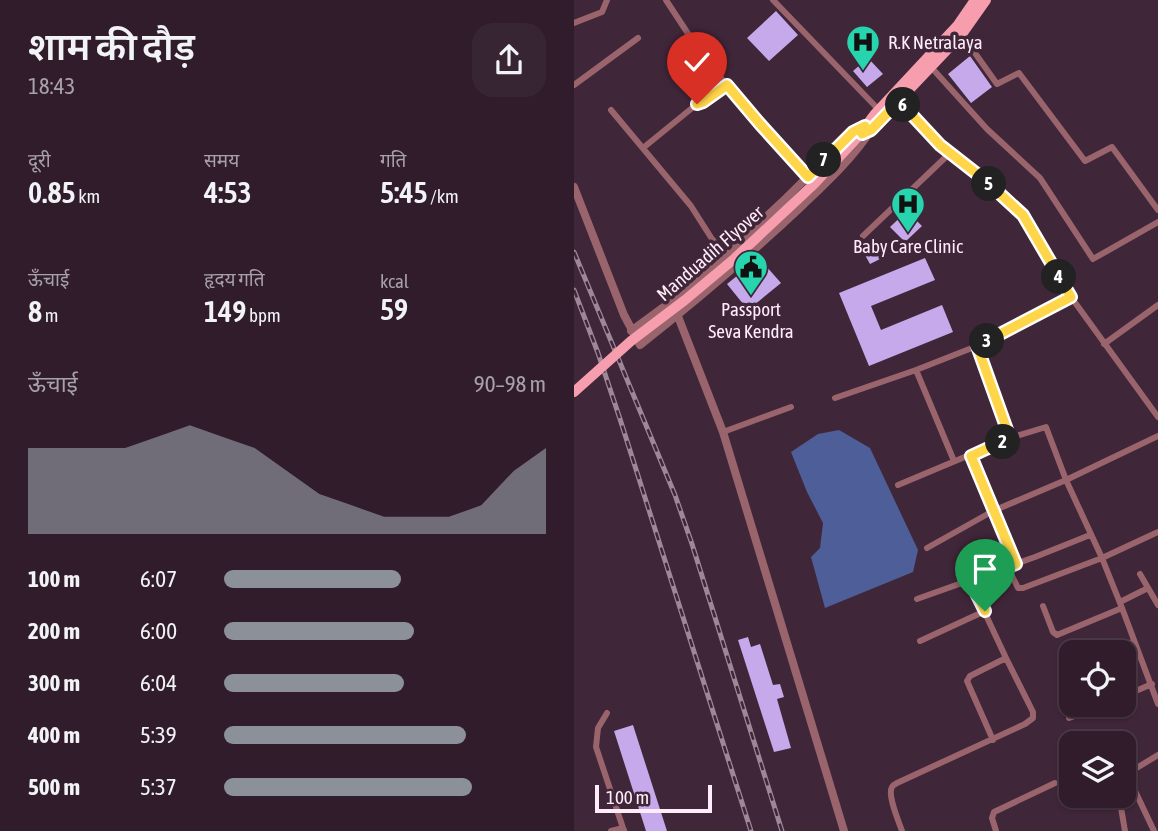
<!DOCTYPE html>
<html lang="hi">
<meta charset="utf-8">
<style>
body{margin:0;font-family:"Asap Condensed","Noto Sans Devanagari",sans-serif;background:#382533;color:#f1f3f6;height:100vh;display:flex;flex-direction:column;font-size:26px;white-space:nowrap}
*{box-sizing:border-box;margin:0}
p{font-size:23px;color:#a8a1a9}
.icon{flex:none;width:38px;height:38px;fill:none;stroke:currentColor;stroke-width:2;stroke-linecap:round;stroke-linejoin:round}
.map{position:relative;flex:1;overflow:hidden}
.details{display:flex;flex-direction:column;background:#301c2b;width:574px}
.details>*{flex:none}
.tools{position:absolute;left:485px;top:640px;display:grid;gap:14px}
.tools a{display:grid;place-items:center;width:77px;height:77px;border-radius:14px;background:#301c2b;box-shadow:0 2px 5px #0004,0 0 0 2px #4b3a47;font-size:35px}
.scale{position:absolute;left:21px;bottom:18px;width:117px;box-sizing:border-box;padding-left:7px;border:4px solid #ffedfa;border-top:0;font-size:19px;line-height:24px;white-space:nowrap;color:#ffedfa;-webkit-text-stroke:5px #402639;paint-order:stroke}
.pin{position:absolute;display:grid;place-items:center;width:60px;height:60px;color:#fff;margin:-72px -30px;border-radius:50% 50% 50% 0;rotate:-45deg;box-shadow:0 0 7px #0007}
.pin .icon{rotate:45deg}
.km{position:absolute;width:35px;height:35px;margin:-18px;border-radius:50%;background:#222;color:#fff;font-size:19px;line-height:35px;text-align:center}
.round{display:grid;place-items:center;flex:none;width:74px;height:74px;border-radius:21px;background:#382533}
.summary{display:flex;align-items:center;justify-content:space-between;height:119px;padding:0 28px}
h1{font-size:38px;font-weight:600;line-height:52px}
.metrics{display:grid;grid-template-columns:repeat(3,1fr);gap:10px;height:119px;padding:7px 28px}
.metrics div{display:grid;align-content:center}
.metrics b{font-size:30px;font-weight:600}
.metrics small{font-size:19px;font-weight:400}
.metrics p{font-size:19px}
.chart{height:196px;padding:14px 28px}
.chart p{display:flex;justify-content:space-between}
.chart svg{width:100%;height:126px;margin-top:7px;fill:#8c9099;opacity:.7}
ul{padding:0 28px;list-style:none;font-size:23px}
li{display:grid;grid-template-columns:112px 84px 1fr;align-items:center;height:52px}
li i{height:18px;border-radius:9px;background:#8c9099}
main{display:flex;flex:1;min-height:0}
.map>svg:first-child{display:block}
.water{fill:#4e5e99}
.building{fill:#c5a9eb}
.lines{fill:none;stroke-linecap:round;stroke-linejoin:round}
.minor{stroke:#9a646d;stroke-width:6}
.tertiary{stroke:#9a646d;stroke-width:8}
.primary{stroke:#f69ead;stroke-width:10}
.rail-casing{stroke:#9e8898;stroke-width:5}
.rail{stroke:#402639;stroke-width:2.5;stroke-dasharray:8;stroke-linecap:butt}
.primary-bridge{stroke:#f69ead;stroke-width:10}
.route-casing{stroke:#fff;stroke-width:14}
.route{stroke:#ffd54a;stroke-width:9}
.labels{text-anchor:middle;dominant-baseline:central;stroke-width:7;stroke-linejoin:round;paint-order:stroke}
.poi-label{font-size:19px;fill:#ffedfa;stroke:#402639}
.street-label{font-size:19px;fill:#ffedfa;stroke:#402639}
</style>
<main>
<section class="details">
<div class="summary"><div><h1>शाम की दौड़</h1><p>18:43</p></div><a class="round"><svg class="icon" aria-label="share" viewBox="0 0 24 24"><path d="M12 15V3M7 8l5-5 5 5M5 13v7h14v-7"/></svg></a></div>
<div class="metrics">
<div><p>दूरी</p><b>0.85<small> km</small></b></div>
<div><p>समय</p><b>4:53</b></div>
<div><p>गति</p><b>5:45<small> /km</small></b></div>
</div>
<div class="metrics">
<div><p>ऊँचाई</p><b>8<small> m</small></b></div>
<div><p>हृदय गति</p><b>149<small> bpm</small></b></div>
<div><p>kcal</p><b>59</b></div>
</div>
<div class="chart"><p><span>ऊँचाई</span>90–98 m</p>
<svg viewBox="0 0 160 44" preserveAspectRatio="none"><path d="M0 44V14L10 14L20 14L30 14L40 10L50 6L60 10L70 14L80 22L90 30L100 34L110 38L120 38L130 38L140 34L150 22L160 14V44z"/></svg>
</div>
<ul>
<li><b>100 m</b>6:07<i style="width:55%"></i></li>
<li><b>200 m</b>6:00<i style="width:59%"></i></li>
<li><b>300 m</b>6:04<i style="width:56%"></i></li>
<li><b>400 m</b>5:39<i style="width:75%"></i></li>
<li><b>500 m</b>5:37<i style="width:77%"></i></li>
</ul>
</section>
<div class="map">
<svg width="584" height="831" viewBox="0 0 584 831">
<rect width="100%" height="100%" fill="#402639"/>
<path class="water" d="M265 430 296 448 344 550 339 572 251 608 237 557 246 548 249 523 233 492 217 452 244 434Z"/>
<path class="building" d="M202 11 224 35 195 61 173 38Z
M396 56 418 87 397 103 374 74Z
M294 58 309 74 293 87 279 71Z
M333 211 348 226 331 242 316 227Z
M298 239 308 258 296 264 286 246Z
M185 258 207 283 174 310 153 284Z
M351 258 361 280 297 306 307 330 368 305 379 332 295 366 265 293Z
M174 637 177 647 186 644 199 685 206 684 210 697 203 699 217 748 200 752 164 640Z
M59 725 93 831H72L40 731Z"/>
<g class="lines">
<path class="minor" d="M92 0 130 58 186 124 234 177
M199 0 305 110
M0 23 28 12 33 0
M386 32 423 84 445 73 511 161 538 147 584 210
M357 67 413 129 466 178 519 259 584 222
M0 85 64 38
M325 101 366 145 412 181 449 215 497 297 584 417
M37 110 117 206 138 239 152 256
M69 148 123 104 129 102 153 85
M289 236 376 153
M530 344 584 305
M403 346 497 297
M342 370 380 461
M261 398 342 370 403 346 436 438
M149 432 217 407
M397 456 442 563
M324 485 436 438 472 427 492 480 528 558 548 608 584 704
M353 548 419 511 492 480 584 436
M433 566 444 588H449L528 558 584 532
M566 574 584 605
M343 599 461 557 516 535
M546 602 574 588
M469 606 479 632 483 635 548 608
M346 641 411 611
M534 653 560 641
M550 696 578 684
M33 713 24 728 22 747 49 828
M495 718 530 705
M419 740 393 681 396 676 432 658
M553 774 580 831
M551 775 584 755
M545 796 551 831
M37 831 49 828 50 830
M328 831C325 822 313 795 318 787 319 785 321 784 323 783L451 724 459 718V712L432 658 396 581
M422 831 418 818 420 812 481 783"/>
<path class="tertiary" d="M0 187 50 315 66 345C122 301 177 254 229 205 253 182 279 158 297 130
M98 301 149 432 270 831
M57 331 121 284 208 202 279 132 291 126"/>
<path class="primary" d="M288 133 297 130 388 34 412 0
M279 142C287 134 293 124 300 115L383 26 401 0"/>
<g class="rail-casing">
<path id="rail" d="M0 252 101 495 118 544 208 831
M0 290 24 353 46 419 177 831"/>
</g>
<use href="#rail" class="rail"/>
<path class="primary-bridge" d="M0 392 57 341 111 300 160 259 240 184 279 142"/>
</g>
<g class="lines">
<g class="route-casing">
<path id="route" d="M123 104 129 102 153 85 186 124 234 177 279 132 291 126 288 134 297 130 325 101 366 145 412 181 449 215 497 297 403 346 436 438 397 456 442 564 396 581 411 611"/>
</g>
<use href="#route" class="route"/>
</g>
<defs>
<g id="hospital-pin" transform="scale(1.75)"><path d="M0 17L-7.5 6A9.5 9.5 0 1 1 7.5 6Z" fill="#26d5ae" stroke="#402639"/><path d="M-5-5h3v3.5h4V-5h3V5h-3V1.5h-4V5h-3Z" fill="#111"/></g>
<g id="civic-pin" transform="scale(1.75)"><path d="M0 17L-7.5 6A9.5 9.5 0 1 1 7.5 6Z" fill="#26d5ae" stroke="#402639"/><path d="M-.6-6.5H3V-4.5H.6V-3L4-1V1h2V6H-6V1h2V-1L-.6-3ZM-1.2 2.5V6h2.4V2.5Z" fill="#111"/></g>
</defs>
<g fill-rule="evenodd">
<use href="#hospital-pin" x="289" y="42"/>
<use href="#hospital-pin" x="334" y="204"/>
<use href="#civic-pin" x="177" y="267"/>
</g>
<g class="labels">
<g class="poi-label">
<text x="314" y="42" text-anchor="start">R.K Netralaya</text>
<text x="334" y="246">Baby Care Clinic</text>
<text x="177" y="309">Passport<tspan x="177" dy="22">Seva Kendra</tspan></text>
</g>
<g class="street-label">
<text transform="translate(136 253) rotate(-41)">Manduadih Flyover</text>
</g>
</g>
</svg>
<div class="tools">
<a><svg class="icon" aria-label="locate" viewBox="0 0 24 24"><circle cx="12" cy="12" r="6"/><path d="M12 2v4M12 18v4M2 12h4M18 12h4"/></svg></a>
<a><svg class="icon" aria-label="layers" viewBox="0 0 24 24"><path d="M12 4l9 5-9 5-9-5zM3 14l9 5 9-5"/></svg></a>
</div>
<div class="scale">100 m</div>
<div class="pin" style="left:411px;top:611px;background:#1e9e55"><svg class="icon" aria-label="arrive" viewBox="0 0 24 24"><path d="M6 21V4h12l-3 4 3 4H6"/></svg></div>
<div class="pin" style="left:123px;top:104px;background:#d93025"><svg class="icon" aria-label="check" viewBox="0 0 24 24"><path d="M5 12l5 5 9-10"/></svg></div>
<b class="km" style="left:429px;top:442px">2</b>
<b class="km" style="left:413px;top:341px">3</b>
<b class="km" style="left:485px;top:277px">4</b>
<b class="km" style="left:415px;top:184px">5</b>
<b class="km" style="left:329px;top:105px">6</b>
<b class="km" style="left:250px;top:160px">7</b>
</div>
</main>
